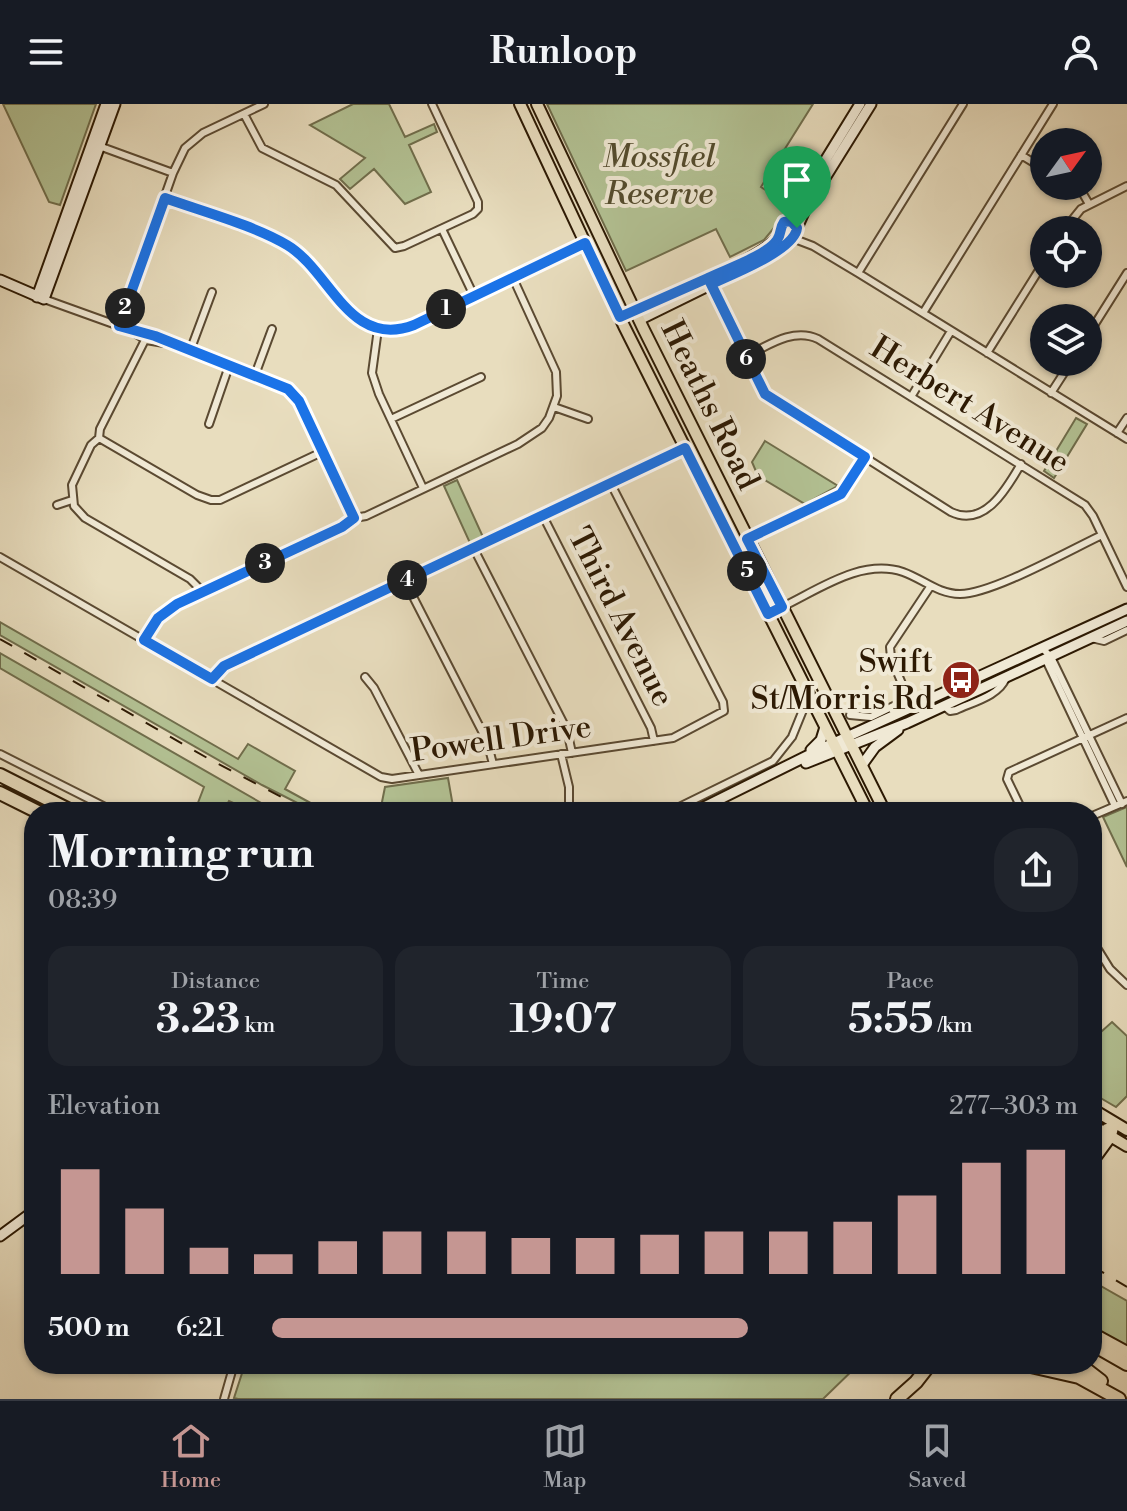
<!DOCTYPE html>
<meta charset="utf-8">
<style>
body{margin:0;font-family:"Libre Bodoni",serif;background:#20242c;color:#f1f3f6;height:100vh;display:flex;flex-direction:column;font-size:30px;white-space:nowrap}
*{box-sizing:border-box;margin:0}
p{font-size:26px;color:#9ea1a6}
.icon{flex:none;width:44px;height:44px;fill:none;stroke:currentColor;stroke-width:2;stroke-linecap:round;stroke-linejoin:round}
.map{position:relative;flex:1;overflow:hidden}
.details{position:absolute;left:24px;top:698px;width:1078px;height:572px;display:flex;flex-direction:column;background:#171b24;border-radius:32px;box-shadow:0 2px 6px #0004}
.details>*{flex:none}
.needle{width:52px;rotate:57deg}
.fabs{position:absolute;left:1030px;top:24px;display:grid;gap:16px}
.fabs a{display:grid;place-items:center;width:72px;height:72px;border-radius:50%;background:#171b24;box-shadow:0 2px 6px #0004;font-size:40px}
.pin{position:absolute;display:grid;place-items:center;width:68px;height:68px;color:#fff;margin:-82px -34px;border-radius:50% 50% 50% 0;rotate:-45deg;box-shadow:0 0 8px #0007}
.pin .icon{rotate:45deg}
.km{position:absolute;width:40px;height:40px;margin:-20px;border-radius:50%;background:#222;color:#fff;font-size:22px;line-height:40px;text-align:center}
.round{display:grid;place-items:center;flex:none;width:84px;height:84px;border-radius:32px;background:#20242c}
.headline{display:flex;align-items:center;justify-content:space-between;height:136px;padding:0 24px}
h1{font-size:44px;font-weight:700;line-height:60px}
.metrics{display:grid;grid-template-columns:repeat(3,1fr);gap:12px;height:136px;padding:8px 24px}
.metrics div{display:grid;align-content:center;border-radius:20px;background:#20242c;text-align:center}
.metrics b{font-size:40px;font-weight:700}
.metrics small{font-size:22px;font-weight:400}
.metrics p{font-size:22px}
.chart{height:224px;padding:16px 24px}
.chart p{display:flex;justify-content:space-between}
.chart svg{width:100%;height:144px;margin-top:8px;stroke:#c59692;stroke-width:6}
ul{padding:0 24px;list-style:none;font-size:26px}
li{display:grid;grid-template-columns:128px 96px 1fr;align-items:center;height:60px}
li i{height:20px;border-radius:10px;background:#c59692}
header{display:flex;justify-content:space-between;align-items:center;height:104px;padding:0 24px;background:#171b24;font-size:36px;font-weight:700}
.dock{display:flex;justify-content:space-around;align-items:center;height:112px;border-top:2px solid #363941;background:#171b24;font-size:22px;color:#9ea1a6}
.dock a{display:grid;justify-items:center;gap:4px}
.dock .current{color:#c59692}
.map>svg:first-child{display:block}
.green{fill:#b3c294;stroke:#706e4c;stroke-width:2}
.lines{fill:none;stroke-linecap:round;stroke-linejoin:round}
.street-casing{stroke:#5b4a32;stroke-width:10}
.secondary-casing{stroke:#2c1903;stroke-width:13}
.primary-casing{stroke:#2c1903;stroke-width:14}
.highway-casing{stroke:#2c1903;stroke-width:16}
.street{stroke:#f0e9d5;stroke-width:6}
.secondary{stroke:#f0e9d5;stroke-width:9}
.primary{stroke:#e8ddbe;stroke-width:10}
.highway{stroke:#e8ddbe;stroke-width:12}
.rail{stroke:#2c1903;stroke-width:2;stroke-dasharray:14 14;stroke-linecap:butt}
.route-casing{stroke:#fff;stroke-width:16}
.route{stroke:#1a73e8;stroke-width:10}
.labels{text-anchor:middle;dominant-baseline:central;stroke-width:8;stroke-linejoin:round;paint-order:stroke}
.park-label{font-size:32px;font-style:italic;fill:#544c2e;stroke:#f0e9d5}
.street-label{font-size:32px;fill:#2c1903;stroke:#f0e9d5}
.poi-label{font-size:32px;fill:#2c1903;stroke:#f0e9d5;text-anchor:end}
</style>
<header><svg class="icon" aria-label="menu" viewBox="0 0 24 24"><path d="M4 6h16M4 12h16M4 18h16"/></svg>Runloop<svg class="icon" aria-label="person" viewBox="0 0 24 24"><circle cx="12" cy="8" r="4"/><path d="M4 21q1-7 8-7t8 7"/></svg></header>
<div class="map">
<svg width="1127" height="1295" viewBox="0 0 1127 1295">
<rect width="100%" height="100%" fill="#e8ddbe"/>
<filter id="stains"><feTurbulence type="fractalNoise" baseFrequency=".0025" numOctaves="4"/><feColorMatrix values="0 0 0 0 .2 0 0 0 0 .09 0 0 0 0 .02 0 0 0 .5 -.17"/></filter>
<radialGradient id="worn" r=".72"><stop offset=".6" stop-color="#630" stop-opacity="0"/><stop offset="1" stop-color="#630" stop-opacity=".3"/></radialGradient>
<path class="green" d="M3 0H96L60 101 49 98Z
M353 0H389L405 33 434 20 437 28 409 41 431 88 405 100 374 65 350 85 340 75 365 54 310 21Z
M547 0H813L761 83 791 103 789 111 782 114 764 136 730 153 716 125 626 167Z
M1076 314 1087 320 1054 374 1044 367Z
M765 337 838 382 805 400 758 372 752 358Z
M457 376 483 433 470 439 444 382Z
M0 518 238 655 248 640 295 667 285 685 327 708H315L262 681 0 531Z
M0 549 277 708H254L229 697 223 708C213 708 205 709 196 704L204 683 0 564Z
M448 674 454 708H380L385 683Z
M1127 703V763L1103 713Z
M1112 918 1127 932V992L1116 1003 1092 989V936Z
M1092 1177 1127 1197V1244L1092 1225Z
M245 1260H859L823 1295H238L234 1294Z"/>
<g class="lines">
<g class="street-casing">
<path id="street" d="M244 10 262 44 336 81 395 144 404 142 473 110 478 105V98L432 0
M99 42 173 69
M1021 51 1044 65
M1073 82 1082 88 1089 100
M165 94C201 107 256 122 287 141 332 167 348 246 414 221L585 139
M442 125 474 192
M1064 126 1081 105 1127 82
M792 134 813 142 858 169 1127 335
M858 169 963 0
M711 180 765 290 951 408C985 424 1007 384 1021 360
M44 195 119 222 155 232 288 285 299 297 354 414
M923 209 1053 0
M119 222 173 69 185 44 203 29 264 0
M378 225 372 269 379 290 423 384
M130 226 146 236 164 239
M148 230 100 325 99 334 91 341 72 381 74 402 85 414 190 475 203 488
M1088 231 1127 169
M190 247 212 188
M987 249 1044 158
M745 253C767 242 793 223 818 235L1085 401 1093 412 1127 483
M255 271 272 225
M1051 289 1071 258
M911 293 951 227
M554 303 588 315
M391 315 481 273
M209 320 229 262
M1117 329 1127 314
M99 334 197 391 211 396H220L322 348
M57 401 72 396
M543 412 651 624 654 637
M747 435 841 390 865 353
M474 445 567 626 572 649
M0 453 381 673 392 675 673 634 724 607 723 598 611 380
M405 477 487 637 493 660
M782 503C818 486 861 454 903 468 923 475 938 490 960 490 992 490 1070 446 1102 431
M1091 534 1104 537 1127 526
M144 536 158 514 177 500 342 423 354 414 366 412 518 340 542 324 549 314 557 292 556 268 513 174
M1043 545 1051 553 1122 700
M1045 554 1115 702
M365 573 374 584 419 671
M212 575 224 562 685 344
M944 602 950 607 956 606C973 598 999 592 1006 574
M912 603 891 554 890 543 930 483
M850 611 871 613 910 594
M0 650 115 708
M561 650 569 683V708
M669 708 773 657 792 633 803 606
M1023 708 1007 675 1009 668 1127 614
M1092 712 1127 697
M1092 836 1110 865 1127 881
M224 1295 234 1260"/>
</g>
<g class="secondary-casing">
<path id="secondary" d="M788 117 860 0
M797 124 805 106 871 0
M0 176 44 195 115 0
M37 193 106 0
M635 207C662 195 771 152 780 129
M639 216 765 154 790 135
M811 646 821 636 825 623
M806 659 907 619 1127 517
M862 661 875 643 898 626
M694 708 827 642 1127 505
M0 1132 34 1107"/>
</g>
<g class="primary-casing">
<path id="primary" d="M520 0 624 222 868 708
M537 0 643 224 885 708
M1092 1005 1127 1026
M1092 1021 1127 1042
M1092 1043 1107 1025
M1092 1058 1111 1032 1114 1019
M1092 1229 1127 1248"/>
</g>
<g class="highway-casing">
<path id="highway" d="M0 671 73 708
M0 689 38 708
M1092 1240 1127 1260
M1022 1260 1079 1273 1119 1295
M1079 1260 1101 1277
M897 1295 916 1278 930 1260"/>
</g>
<use href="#street" class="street"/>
<use href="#secondary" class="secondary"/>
<use href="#primary" class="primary"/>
<use href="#highway" class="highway"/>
<path class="rail" d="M0 535 209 655 310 708
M1092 1162 1127 1183"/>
</g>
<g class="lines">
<g class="route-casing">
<path id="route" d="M797 124C795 146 731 171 711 180L708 174 620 213 585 139 414 221C349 246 331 167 287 141 256 122 201 107 165 94L119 222 155 232 288 285 299 297 354 414 342 423 177 500 158 514 144 536 212 575 224 562 685 344 768 510 782 503 747 435 841 390 865 353 765 290 708 174C726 165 766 152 777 136 782 129 779 125 784 118L791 117 797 124"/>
</g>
<use href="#route" class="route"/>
</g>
<defs>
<g id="bus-disc" transform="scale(2)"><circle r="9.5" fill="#8f2418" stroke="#f0e9d5"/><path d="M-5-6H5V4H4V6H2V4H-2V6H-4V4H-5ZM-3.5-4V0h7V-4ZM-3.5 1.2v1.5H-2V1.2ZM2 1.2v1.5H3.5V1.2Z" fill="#fff"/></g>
</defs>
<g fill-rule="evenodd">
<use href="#bus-disc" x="961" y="576"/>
</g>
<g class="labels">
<g class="park-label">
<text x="659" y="53">Mossfiel<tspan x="659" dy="37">Reserve</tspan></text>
</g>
<g class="street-label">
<text transform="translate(710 301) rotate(64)">Heaths Road</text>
<text transform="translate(970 301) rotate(32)">Herbert Avenue</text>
<text transform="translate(621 513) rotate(63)">Third Avenue</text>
<text transform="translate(501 635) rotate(-8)">Powell Drive</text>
</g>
<g class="poi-label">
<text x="933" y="558">Swift<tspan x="933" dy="37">St/Morris Rd</tspan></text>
</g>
</g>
<rect width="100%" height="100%" filter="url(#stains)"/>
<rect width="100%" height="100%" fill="url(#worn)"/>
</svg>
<div class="fabs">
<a><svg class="needle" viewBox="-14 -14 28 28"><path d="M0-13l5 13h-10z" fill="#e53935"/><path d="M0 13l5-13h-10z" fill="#9ea1a6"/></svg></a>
<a><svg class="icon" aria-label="locate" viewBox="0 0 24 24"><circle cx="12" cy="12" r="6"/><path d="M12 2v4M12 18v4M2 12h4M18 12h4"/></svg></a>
<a><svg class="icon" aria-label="layers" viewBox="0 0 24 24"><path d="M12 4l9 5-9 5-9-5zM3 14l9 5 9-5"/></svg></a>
</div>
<div class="pin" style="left:797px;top:124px;background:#1e9e55"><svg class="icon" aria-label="arrive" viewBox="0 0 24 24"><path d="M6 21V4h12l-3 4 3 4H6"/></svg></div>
<b class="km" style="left:446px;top:205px">1</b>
<b class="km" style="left:125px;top:204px">2</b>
<b class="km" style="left:265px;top:459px">3</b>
<b class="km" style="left:407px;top:476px">4</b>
<b class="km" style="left:747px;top:467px">5</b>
<b class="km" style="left:746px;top:255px">6</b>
<section class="details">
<div class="headline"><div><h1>Morning run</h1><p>08:39</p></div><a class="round"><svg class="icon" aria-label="share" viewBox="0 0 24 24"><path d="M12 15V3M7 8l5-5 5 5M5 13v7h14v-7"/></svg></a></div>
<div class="metrics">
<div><p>Distance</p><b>3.23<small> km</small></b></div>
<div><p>Time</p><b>19:07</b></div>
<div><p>Pace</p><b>5:55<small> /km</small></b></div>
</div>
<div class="chart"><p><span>Elevation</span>277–303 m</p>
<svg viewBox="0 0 160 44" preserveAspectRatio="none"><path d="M5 44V12M15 44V24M25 44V36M35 44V38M45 44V34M55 44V31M65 44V31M75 44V33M85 44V33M95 44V32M105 44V31M115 44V31M125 44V28M135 44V20M145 44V10M155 44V6"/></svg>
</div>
<ul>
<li><b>500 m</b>6:21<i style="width:59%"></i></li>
</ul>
</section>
</div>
<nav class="dock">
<a class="current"><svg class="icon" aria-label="home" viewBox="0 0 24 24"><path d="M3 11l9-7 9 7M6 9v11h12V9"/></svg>Home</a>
<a><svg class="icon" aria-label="map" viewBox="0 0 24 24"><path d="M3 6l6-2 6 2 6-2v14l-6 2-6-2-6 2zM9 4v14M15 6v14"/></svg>Map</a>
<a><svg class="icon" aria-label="saved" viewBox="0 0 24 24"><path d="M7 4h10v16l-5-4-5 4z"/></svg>Saved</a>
</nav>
